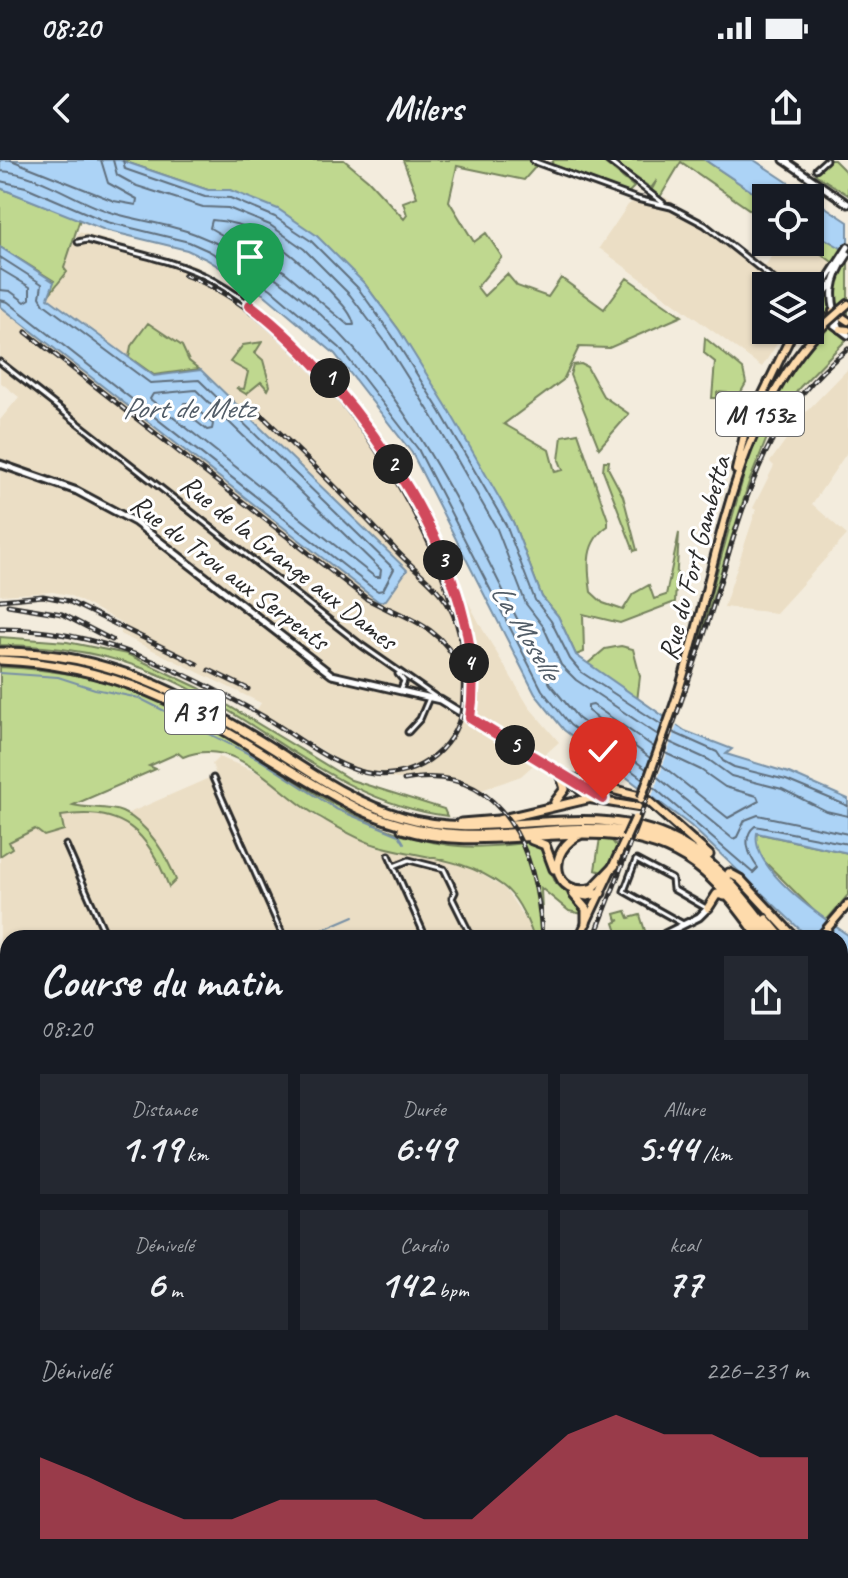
<!DOCTYPE html>
<html lang="fr">
<meta charset="utf-8">
<style>
body{margin:0;font-family:Caveat,sans-serif;background:#242831;color:#f1f3f6;height:100vh;display:flex;flex-direction:column;font-size:30px;white-space:nowrap}
*{box-sizing:border-box;margin:0}
p{font-size:26px;color:#9ea1a6}
.icon{flex:none;width:44px;height:44px;fill:none;stroke:currentColor;stroke-width:2;stroke-linecap:round;stroke-linejoin:round}
.map{position:relative;flex:1;overflow:hidden}
.sheet{position:absolute;left:0px;top:770px;width:848px;height:648px;display:flex;flex-direction:column;background:#171b24;border-radius:24px 24px 0 0;box-shadow:0 2px 6px #0004}
.sheet>*{flex:none}
.buttons{position:absolute;left:752px;top:24px;display:grid;gap:16px}
.buttons a{display:grid;place-items:center;width:72px;height:72px;border-radius:0px;background:#171b24;box-shadow:0 2px 6px #0004;font-size:40px}
.pin{position:absolute;display:grid;place-items:center;width:68px;height:68px;color:#fff;margin:-82px -34px;border-radius:50% 50% 50% 0;rotate:-45deg;box-shadow:0 0 8px #0007}
.pin .icon{rotate:45deg}
.km{position:absolute;width:40px;height:40px;margin:-20px;border-radius:50%;background:#222;color:#fff;font-size:22px;line-height:40px;text-align:center}
.round{display:grid;place-items:center;flex:none;width:84px;height:84px;border-radius:0px;background:#242831}
.summary{display:flex;align-items:center;justify-content:space-between;height:136px;padding:0 40px}
h1{font-size:44px;font-weight:700;line-height:60px}
.metrics{display:grid;grid-template-columns:repeat(3,1fr);gap:12px;height:136px;padding:8px 40px}
.metrics div{display:grid;align-content:center;border-radius:0px;background:#242831;text-align:center}
.metrics b{font-size:40px;font-weight:700}
.metrics small{font-size:22px;font-weight:400}
.metrics p{font-size:22px}
.chart{height:224px;padding:16px 40px}
.chart p{display:flex;justify-content:space-between}
.chart svg{width:100%;height:144px;margin-top:8px;fill:#d1495b;opacity:.7}
.status{display:flex;justify-content:space-between;align-items:center;height:56px;padding:0 40px;background:#171b24;direction:ltr}
.status svg{height:22px;fill:currentColor}
header{display:flex;justify-content:space-between;align-items:center;height:104px;padding:0 40px;background:#171b24;font-size:36px;font-weight:700}
.map>svg:first-child{display:block}
.built{fill:#ebdec5}
.green{fill:#bfd88f;stroke:#75825d;stroke-width:2}
.water{fill:#acd3f6;stroke:#7890a5;stroke-width:2}
.pier{fill:#f3ecdd}
.lines{fill:none;stroke-linecap:round;stroke-linejoin:round}
.shore{stroke:#5f6e7c;stroke-width:2}
.stream{stroke:#7890a5;stroke-width:2}
.street-casing{stroke:#2b2b2b;stroke-width:9}
.secondary-casing{stroke:#2b2b2b;stroke-width:11}
.primary-casing{stroke:#2b2b2b;stroke-width:12}
.highway-casing{stroke:#2b2b2b;stroke-width:13}
.street{stroke:#fff;stroke-width:3}
.secondary{stroke:#fff;stroke-width:5}
.primary{stroke:#fedbac;stroke-width:6}
.highway{stroke:#fedbac;stroke-width:7}
.rail-casing{stroke:#2b2b2b;stroke-width:5}
.rail{stroke:#fff;stroke-width:2;stroke-dasharray:6;stroke-linecap:butt}
.primary-bridge-casing{stroke:#2b2b2b;stroke-width:12;stroke-linecap:butt}
.primary-bridge{stroke:#fedbac;stroke-width:6}
.route-casing{stroke:#fff;stroke-width:16}
.route{stroke:#d1495b;stroke-width:10}
.labels{text-anchor:middle;dominant-baseline:central;stroke-width:6;stroke-linejoin:round;paint-order:stroke}
.shield{fill:#fff;stroke:#6b6b6b;stroke-width:2}
.shield-label{font-size:26px;font-weight:bold;fill:#2b2b2b}
.street-label{font-size:28px;fill:#2b2b2b;stroke:#fff}
.water-label{font-size:30px;font-style:italic;fill:#525d68;stroke:#fff}
</style>
<div class="status"><b>08:20</b><svg viewBox="0 0 49 12"><path d="M0 12V9h3v3zM5 12V6h3v6zM10 12V3h3v9zM15 12V0h3v12zM26 1h20v11H26zM47 4h2v5h-2z"/></svg></div>
<header><svg class="icon" aria-label="back" viewBox="0 0 24 24"><path d="M15 5l-7 7 7 7"/></svg>Milers<svg class="icon" aria-label="share" viewBox="0 0 24 24"><path d="M12 15V3M7 8l5-5 5 5M5 13v7h14v-7"/></svg></header>
<div class="map">
<svg width="848" height="1418" viewBox="0 0 848 1418">
<rect width="100%" height="100%" fill="#f3ecdd"/>
<filter id="ink" filterUnits="userSpaceOnUse"><feTurbulence type="fractalNoise" baseFrequency=".0125" numOctaves="2"/><feDisplacementMap in="SourceGraphic" scale="16" xChannelSelector="R" yChannelSelector="G"/><feConvolveMatrix kernelMatrix="1 2 1 2 8 2 1 2 1" color-interpolation-filters="sRGB"/></filter>
<g filter="url(#ink)">
<path class="built" d="M665 37 765 106 781 82H806L836 105 810 146V126H766V170H786L762 207 599 88 628 45 637 39 656 43Z
M79 72 196 106 315 209 393 300 483 470 529 547 559 582 521 616 479 631 455 621 426 617 398 619 357 611 256 551 261 543 120 474 124 464 69 435 53 432 0 435V260L19 237 0 222V88L56 120Z
M848 209V291L812 344 847 375 776 453 724 447 756 350 753 348 774 306 770 302 805 253Z
M219 597 259 613 315 656 374 686 467 705 505 729 526 760 533 778H8V1007L0 1010V688L26 672 77 650 129 653 216 615 212 604Z
M848 1102V1215L840 1220V1113Z
M76 1410H470L459 1418H67Z"/>
<path class="green" d="M120 0H344L368 20 404 59 407 55 403 42 417 37 403 0H532L538 4 524 20 457 6 449 41 474 82 486 73 502 97 477 127 484 136 507 114 517 126 548 137 561 118 604 149 627 118 682 156 609 188 579 187 563 220 504 264 549 290 555 312 563 310 559 300 562 276 578 273 608 360V366C585 382 587 405 591 432L603 443 623 450 633 434 649 425 654 439 666 435 679 373 675 442 620 463 583 454 584 492 576 495 558 456 542 437 513 362 399 170 364 123 230 30H208Z
M554 0H601L634 27 628 33 551 4Z
M611 0H705L766 41V61L681 2 659 39 651 31 657 20 651 28Z
M827 0H834L848 14V35L815 14Z
M0 28 80 59 64 108 67 112 47 137 54 121 0 87Z
M810 70 844 89 839 95 846 101 848 99V167L830 162 810 147 836 105 806 82H810Z
M148 163 182 186 189 201 199 209 154 215 129 197 131 186Z
M829 166 846 180 800 227 771 268 749 322 690 510 755 275 785 216Z
M705 178 743 209 746 223 737 239 730 233 717 232V238H712L715 202 704 193Z
M262 182 255 193 263 200 270 226 268 230 261 222 246 234 236 228 244 229 248 212 230 202 243 185Z
M581 204 587 207 603 236 629 254 599 288 570 215 573 205Z
M604 301H609L608 308 623 336 637 390 634 391 603 310Z
M0 477 67 482 127 494 199 528 351 620 444 649 447 656C335 642 261 557 160 515 110 494 54 485 0 485Z
M621 486 633 489 640 516 637 541 586 505 605 489Z
M0 507C58 509 113 519 166 543 265 589 344 676 459 686 483 688 508 685 532 682L542 687 555 722 577 742 583 754 569 751 541 728 543 778H534C528 761 518 737 503 726 464 697 421 698 376 685 356 679 334 665 316 655 275 631 237 575 183 597L178 593 149 606 156 609 73 645C88 649 108 646 122 652 148 663 167 696 176 720L169 727C148 672 123 646 61 656L64 670 44 676 35 669 9 682 12 688 0 696Z
M756 673 848 693V735L825 762 760 697 755 685Z
M600 678 612 681 619 690 607 713 595 710Z
M626 751 629 758 640 755 646 774 619 778 614 763 620 760 617 761 615 754Z"/>
<path class="water" d="M0 0H120L208 30H230L278 49 316 75 364 123 399 170 447 247 513 362 542 437 558 456 576 495 685 571 732 589 726 594 789 613 848 639V693L757 673C750 709 823 758 848 775V808L840 802V778H809L691 666 564 570 535 534 412 293 335 194 266 136 206 99 187 90 105 70 0 28Z
M705 0H754L848 62V92L810 70V38H766V41Z
M0 87 54 122 48 138 154 216 201 210 407 410 386 440 379 442 366 432 0 146Z"/>
<path class="pier" d="M669 555 678 562 651 639 642 633Z"/>
<g class="lines">
<path class="shore" d="M11 0 114 41 136 45 137 39 108 23 101 0
M113 0 117 15 137 26 203 47 228 48 270 65 304 89 350 135 384 180 432 256 497 369 526 444 543 466 561 505 576 520 658 575
M123 0 125 9 205 37 230 38 275 57 311 81 358 128 392 175 440 251 506 365 535 440 551 461 570 499 581 512 662 565
M0 11C40 13 75 42 113 53 140 61 169 64 195 74 386 149 463 357 550 524L578 558 646 609
M0 21 26 27 107 62 189 82 209 91 271 129 340 188 418 289 542 530 570 565 643 619
M212 60C260 62 297 98 329 130 338 140 352 152 354 165H348L284 111 210 68Z
M0 97 42 124 40 137 44 144 150 223 199 220 394 409 383 430 378 431 370 426 8 142 0 140
M0 109 30 127V139L25 142 10 131 0 130
M196 230 381 410 380 417H375L150 239 153 234Z
M184 243H192L213 264 212 269 207 270 182 250Z
M670 571 717 592 723 601 734 607 786 620 848 646
M667 581 709 600 731 616 782 629 826 651 848 656
M650 598 588 551V546L593 545 654 587
M659 603 728 658 759 641 757 636 725 627 701 610 663 592
M655 615 733 679 737 677 745 660 758 655 848 674
M651 625 753 713 758 708C749 696 741 677 755 666L848 684"/>
<path class="stream" d="M0 513 58 517 95 529 139 538 257 598 336 649 399 675 404 683
M303 778 354 756"/>
<g class="street-casing">
<path id="street" d="M607 0 663 43
M533 1 637 39 671 47 705 65 782 126
M816 9 826 0
M78 82 87 80C128 92 176 100 214 121 340 192 491 408 470 558
M0 202 361 485 437 538
M398 514 404 521 400 531
M408 572 420 559 429 538
M213 618 284 778
M66 685 107 778
M389 695 426 778
M394 706 409 700 444 709 455 732 452 738 472 778
M683 764 624 731 636 700 672 719 673 729 706 748
M0 854 8 872
M842 1000 848 1006
M0 1043 8 1063
M840 1163 848 1169
M0 1194 8 1188
M0 1286 8 1294
M0 1314 8 1310
M840 1347 848 1340
M140 1410 148 1418
M273 1410 280 1418
M371 1410 378 1418
M709 1410 714 1418
M821 1410 829 1418
M259 1418 266 1410
M347 1418 358 1410"/>
</g>
<g class="secondary-casing">
<path id="secondary" d="M784 0 848 44
M810 146 848 87
M812 146 832 124
M810 147 848 175
M840 169C829 139 829 121 848 94
M0 304 77 331 135 362 332 515 440 540 562 614
M667 778 665 774 699 757 708 748
M840 903 848 904
M840 1004 848 993
M840 1388 848 1395
M653 1418 657 1410
M765 1418 773 1410"/>
</g>
<g class="primary-casing">
<path id="primary" d="M841 150 848 144
M833 151 848 161
M840 169 848 170
M736 310 745 271 794 170
M672 551C718 421 724 270 823 166
M567 618 590 639 638 647
M577 621 601 637
M579 778 626 678
M819 778 848 744
M0 1010 8 1007
M0 1019 8 1016
M59 1418 67 1410"/>
</g>
<g class="highway-casing">
<path id="highway" d="M0 492C105 491 189 536 275 590 316 616 356 644 403 657 491 683 581 639 666 676 716 697 743 737 775 778
M0 500C150 506 222 574 345 642 380 661 421 672 461 674 551 678 629 644 708 708 732 728 749 753 767 778
M566 617 643 637
M646 639 709 695
M555 642 565 629 560 613
M461 663 498 660 600 636
M402 669C502 701 617 638 704 712 726 731 743 755 760 778
M582 674C544 689 553 740 593 728L615 705
M532 680 545 685 554 709
M729 713 740 719 795 778
M573 733 587 736 601 733
M574 735 586 749V763
M708 748 717 734 725 736
M766 759 782 778
M840 817 848 825
M840 834 848 839
M840 841 848 846
M840 848 848 854
M840 855 848 861"/>
</g>
<use href="#street" class="street"/>
<use href="#secondary" class="secondary"/>
<use href="#primary" class="primary"/>
<use href="#highway" class="highway"/>
<g class="rail-casing">
<path id="rail" d="M184 115C298 154 420 330 451 443
M26 172 367 439 397 454
M0 440 43 436 68 441 197 504
M8 445 62 454 112 480
M388 448C419 462 445 474 459 507
M0 469C96 468 185 511 266 558 298 577 336 609 373 614 419 620 462 584 463 538 464 511 464 479 453 454 441 426 412 409 393 387 348 338 300 292 252 246
M209 510 248 529
M404 620C505 601 538 696 542 778
M594 778C631 684 665 589 698 493 736 384 750 263 848 189
M840 1226 848 1221
M474 1418 484 1410
M496 1418 511 1410"/>
</g>
<use href="#rail" class="rail"/>
<g class="primary-bridge-casing">
<path id="primary-bridge" d="M823 166 841 150
M641 639 672 551
M626 678 635 658"/>
</g>
<use href="#primary-bridge" class="primary-bridge"/>
</g>
</g>
<g class="lines" filter="url(#ink)">
<g class="route-casing">
<path id="route" d="M250 145C357 227 493 417 470 558L603 639"/>
</g>
<use href="#route" class="route"/>
</g>
<g class="labels">
<g class="shield">
<rect x="716" y="232" width="88" height="44" rx="6"/>
<rect x="165" y="530" width="60" height="44" rx="6"/>
</g>
<g class="shield-label">
<text x="760" y="254">M 153z</text>
<text x="195" y="552">A 31</text>
</g>
<g class="street-label">
<text transform="translate(694 398) rotate(-75)">Rue du Fort Gambetta</text>
<text transform="translate(289 402) rotate(38)">Rue de la Grange aux Dames</text>
<text transform="translate(230 412) rotate(37)">Rue du Trou aux Serpents</text>
</g>
<g class="water-label">
<text x="188" y="248">Port de Metz</text>
<text transform="translate(526 471) rotate(59)">La Moselle</text>
</g>
</g>
</svg>
<div class="buttons">
<a><svg class="icon" aria-label="locate" viewBox="0 0 24 24"><circle cx="12" cy="12" r="6"/><path d="M12 2v4M12 18v4M2 12h4M18 12h4"/></svg></a>
<a><svg class="icon" aria-label="layers" viewBox="0 0 24 24"><path d="M12 4l9 5-9 5-9-5zM3 14l9 5 9-5"/></svg></a>
</div>
<div class="pin" style="left:250px;top:145px;background:#1e9e55"><svg class="icon" aria-label="arrive" viewBox="0 0 24 24"><path d="M6 21V4h12l-3 4 3 4H6"/></svg></div>
<div class="pin" style="left:603px;top:639px;background:#d93025"><svg class="icon" aria-label="check" viewBox="0 0 24 24"><path d="M5 12l5 5 9-10"/></svg></div>
<b class="km" style="left:330px;top:218px">1</b>
<b class="km" style="left:393px;top:304px">2</b>
<b class="km" style="left:443px;top:400px">3</b>
<b class="km" style="left:469px;top:503px">4</b>
<b class="km" style="left:515px;top:585px">5</b>
<section class="sheet">
<div class="summary"><div><h1>Course du matin</h1><p>08:20</p></div><a class="round"><svg class="icon" aria-label="share" viewBox="0 0 24 24"><path d="M12 15V3M7 8l5-5 5 5M5 13v7h14v-7"/></svg></a></div>
<div class="metrics">
<div><p>Distance</p><b>1.19<small> km</small></b></div>
<div><p>Durée</p><b>6:49</b></div>
<div><p>Allure</p><b>5:44<small> /km</small></b></div>
</div>
<div class="metrics">
<div><p>Dénivelé</p><b>6<small> m</small></b></div>
<div><p>Cardio</p><b>142<small> bpm</small></b></div>
<div><p>kcal</p><b>77</b></div>
</div>
<div class="chart"><p><span>Dénivelé</span>226–231 m</p>
<svg viewBox="0 0 160 44" preserveAspectRatio="none"><path d="M0 44V19L10 25L20 32L30 38L40 38L50 32L60 32L70 32L80 38L90 38L100 25L110 12L120 6L130 12L140 12L150 19L160 19V44z"/></svg>
</div>
</section>
</div>
